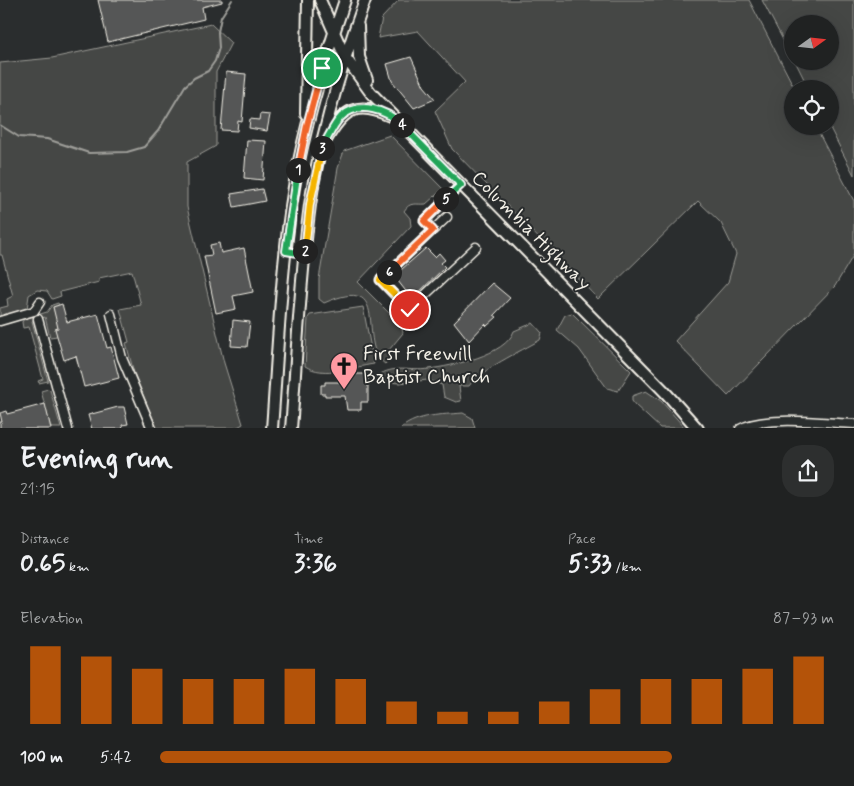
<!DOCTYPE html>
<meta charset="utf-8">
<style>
body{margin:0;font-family:Mynerve,sans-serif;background:#2d2f2f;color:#f1f3f6;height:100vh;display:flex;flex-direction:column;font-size:19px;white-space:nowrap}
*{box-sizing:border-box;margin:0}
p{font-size:16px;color:#a2a4a5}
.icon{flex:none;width:28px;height:28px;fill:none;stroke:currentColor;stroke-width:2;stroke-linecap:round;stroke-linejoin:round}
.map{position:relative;height:428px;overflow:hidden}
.side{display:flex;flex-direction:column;background:#202222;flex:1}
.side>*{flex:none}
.needle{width:32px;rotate:75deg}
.buttons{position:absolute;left:784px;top:15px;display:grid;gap:10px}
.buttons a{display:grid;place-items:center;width:55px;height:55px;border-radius:50%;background:#202222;box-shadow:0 5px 20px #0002,0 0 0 1px #3d3f40;font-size:25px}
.pin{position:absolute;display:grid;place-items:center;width:42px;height:42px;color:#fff;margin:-21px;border:2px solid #fff;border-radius:50%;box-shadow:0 1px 5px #0007}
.km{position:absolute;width:25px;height:25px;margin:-12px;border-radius:50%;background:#222;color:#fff;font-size:14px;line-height:25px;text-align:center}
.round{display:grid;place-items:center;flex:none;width:52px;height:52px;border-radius:20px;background:#2d2f2f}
.headline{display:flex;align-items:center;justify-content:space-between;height:85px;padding:0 20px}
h1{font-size:28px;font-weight:700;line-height:38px}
.stats{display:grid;grid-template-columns:repeat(3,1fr);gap:8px;height:85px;padding:5px 20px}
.stats div{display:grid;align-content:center}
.stats b{font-size:25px;font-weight:700}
.stats small{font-size:14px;font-weight:400}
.stats p{font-size:14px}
.chart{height:140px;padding:10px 20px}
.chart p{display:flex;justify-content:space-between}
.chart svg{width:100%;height:90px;margin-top:5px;stroke:#b45309;stroke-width:6}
ul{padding:0 20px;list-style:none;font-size:16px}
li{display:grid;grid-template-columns:80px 60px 1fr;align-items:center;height:38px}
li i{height:12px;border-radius:6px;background:#b45309}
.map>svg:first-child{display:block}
.green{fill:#444645;stroke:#9c9c96}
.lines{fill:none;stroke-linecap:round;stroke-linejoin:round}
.stream{stroke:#9f9f9a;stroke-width:2}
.building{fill:#555756;stroke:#f4f1e8}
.minor-casing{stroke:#f4f1e8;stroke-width:11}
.major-casing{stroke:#f4f1e8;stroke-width:14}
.minor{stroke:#2a2d2e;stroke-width:8}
.major{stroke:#2a2d2e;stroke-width:10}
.split-1-casing{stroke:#fff;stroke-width:10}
.split-2-casing{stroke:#fff;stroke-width:10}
.split-3-casing{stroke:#fff;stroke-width:10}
.split-4-casing{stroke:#fff;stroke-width:10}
.split-5-casing{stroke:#fff;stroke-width:10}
.split-6-casing{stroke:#fff;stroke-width:10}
.split-7-casing{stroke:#fff;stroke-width:10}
.split-1{stroke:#f0652b;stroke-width:6}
.split-2{stroke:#22a559;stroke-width:6}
.split-3{stroke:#f5b400;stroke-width:6}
.split-4{stroke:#22a559;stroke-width:6}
.split-5{stroke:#22a559;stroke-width:6}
.split-6{stroke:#f0652b;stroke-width:6}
.split-7{stroke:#f5b400;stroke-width:6}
.labels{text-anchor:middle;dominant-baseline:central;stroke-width:4;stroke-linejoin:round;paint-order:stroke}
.street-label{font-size:20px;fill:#f4f1e8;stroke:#2a2d2e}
.poi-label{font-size:20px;fill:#f4f1e8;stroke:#2a2d2e;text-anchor:start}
</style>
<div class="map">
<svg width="854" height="429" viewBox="0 0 854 429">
<rect width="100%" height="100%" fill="#2a2d2e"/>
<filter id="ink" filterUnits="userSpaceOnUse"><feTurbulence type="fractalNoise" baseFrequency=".02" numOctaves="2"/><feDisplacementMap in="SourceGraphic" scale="10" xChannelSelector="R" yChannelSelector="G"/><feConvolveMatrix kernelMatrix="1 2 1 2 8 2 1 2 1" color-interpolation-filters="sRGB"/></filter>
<g filter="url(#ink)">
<path class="green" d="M399 0H749L795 89H792V126H815L854 201V254L835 286 728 396 675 341 728 282 736 254 721 223 698 201 598 299 452 149 435 111 465 82 418 31 378 38 382 18Z
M762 0H854V175L829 126 830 89H809L795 61H830V24H792V57Z
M211 24 231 43 216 72V146L187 162V207L224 363 243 424 236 428H157L134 373 126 343 129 342 120 309 141 305 132 271 99 278V282L60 292 61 296 52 299 47 291 37 290 29 295 27 309 0 316V308L8 306 7 299 13 296 2 255H0V63L52 58Z
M390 135 443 189 426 204C416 205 410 201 404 211L410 218 411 226 358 282 401 325 403 333 389 350 390 359 385 364C355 344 395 272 324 303L319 299V279L338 168 344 151Z
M58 303 59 305 53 307 58 325H68L56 329 57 336 50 337 45 317 32 321 48 381 39 383 38 381 43 379 29 327 23 328 22 322 24 319 47 312 52 305Z
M363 307 374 364C353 367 324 378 305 366L308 318 310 315Z
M572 313 631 371 618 391 607 388 579 349 557 330 565 315Z
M533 323 542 333 540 340C521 351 480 370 469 386H459L461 401 456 402 444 397 442 385 428 380 399 383 377 381V376C395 364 409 372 429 369 452 366 506 355 514 331Z
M48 389 50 390 61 428H51L41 391Z
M646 391 661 401 685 428H660L635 405 632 401V396Z
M463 413 472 418 475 428H401C419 414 441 415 463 413Z"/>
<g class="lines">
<path class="stream" d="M0 125 19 137 47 139 89 153 127 152 144 147 158 131 185 86 194 78 208 71 215 61 219 48 218 32 221 17 232 0"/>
</g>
<path class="building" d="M98 0H222V2L202 7 204 19 108 42Z
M411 57 424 86 435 99 414 108 392 81 387 64Z
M226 72 246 74 242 122 238 121 237 131 221 130Z
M260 114 270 115 267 131 249 128 250 119 259 120Z
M247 140 266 141 263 180 244 178Z
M262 189 265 201 234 207 231 194Z
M219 243 221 253 244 248 253 292 233 296 236 309 216 313 204 256 212 255 210 245Z
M426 248 435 257 439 253 445 260 441 263 445 267 412 299 394 276Z
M492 283 510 298 494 315 497 317 487 326 485 324 469 341 454 322Z
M62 304 67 322 98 314 107 348 111 347 119 378 84 387 76 356 64 360 55 329 58 328 53 307Z
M233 320 250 322 247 347 231 346Z
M345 374H368V402H361V410H347L345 396H325V394H321V385H325V382H345Z
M45 404 51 429H0V422H2L0 413 6 411 7 414Z
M118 407H124L128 424 122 425 123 429H92L88 415Z"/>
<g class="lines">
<g class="minor-casing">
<path id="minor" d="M447 217 380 280 409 310 476 247
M433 230 424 221 461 185
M111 314 122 358 152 429
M38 319 68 429
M0 321 34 311 40 302
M740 429C764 415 826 423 854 424"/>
</g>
<g class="major-casing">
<path id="major" d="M320 0 345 57 371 93 665 392 698 429
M358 26 359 57 367 80
M306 114 308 0
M326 140C343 110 356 100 390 116
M272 429C278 348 281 266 294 187 305 123 324 61 345 0
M291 429C297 354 300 279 310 205 320 135 341 67 365 0"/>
</g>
<use href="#minor" class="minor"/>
<use href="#major" class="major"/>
</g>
</g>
<g class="lines" filter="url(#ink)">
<g class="split-1-casing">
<path id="split-1" d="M298 170 307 125 322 68"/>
</g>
<g class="split-2-casing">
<path id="split-2" d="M298 170 286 251 304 254 305 251"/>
</g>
<g class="split-3-casing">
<path id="split-3" d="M305 251 310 204 322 148"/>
</g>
<g class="split-4-casing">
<path id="split-4" d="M322 148C328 138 333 125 341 117 359 100 387 110 402 125"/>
</g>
<g class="split-5-casing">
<path id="split-5" d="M402 125 461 185 446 199"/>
</g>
<g class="split-6-casing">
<path id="split-6" d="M389 272 433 230 424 221 446 199"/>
</g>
<g class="split-7-casing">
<path id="split-7" d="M389 272 380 280 410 310"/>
</g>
<use href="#split-1" class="split-1"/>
<use href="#split-2" class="split-2"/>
<use href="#split-3" class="split-3"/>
<use href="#split-4" class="split-4"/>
<use href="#split-5" class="split-5"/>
<use href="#split-6" class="split-6"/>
<use href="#split-7" class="split-7"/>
</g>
<defs>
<g id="church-pin" transform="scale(1.4375)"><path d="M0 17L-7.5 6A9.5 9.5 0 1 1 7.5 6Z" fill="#ff9aa2" stroke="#2a2d2e"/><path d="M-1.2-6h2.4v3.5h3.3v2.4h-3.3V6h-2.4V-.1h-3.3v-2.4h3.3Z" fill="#111"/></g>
</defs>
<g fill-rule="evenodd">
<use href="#church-pin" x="344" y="366"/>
</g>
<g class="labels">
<g class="street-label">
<text transform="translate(531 231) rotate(45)">Columbia Highway</text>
</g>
<g class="poi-label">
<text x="363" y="354">First Freewill<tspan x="363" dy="23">Baptist Church</tspan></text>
</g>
</g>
</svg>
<div class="buttons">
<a><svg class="needle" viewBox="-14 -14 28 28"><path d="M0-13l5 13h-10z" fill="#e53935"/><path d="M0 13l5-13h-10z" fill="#a2a4a5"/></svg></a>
<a><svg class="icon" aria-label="locate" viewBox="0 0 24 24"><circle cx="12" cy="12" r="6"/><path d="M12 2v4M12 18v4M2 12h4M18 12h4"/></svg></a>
</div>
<div class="pin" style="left:322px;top:68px;background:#1e9e55"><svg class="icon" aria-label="arrive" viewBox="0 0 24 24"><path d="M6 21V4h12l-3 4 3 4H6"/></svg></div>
<div class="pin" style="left:410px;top:310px;background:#d93025"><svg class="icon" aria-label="check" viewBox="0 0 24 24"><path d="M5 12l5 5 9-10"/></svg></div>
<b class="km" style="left:298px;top:170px">1</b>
<b class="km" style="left:305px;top:251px">2</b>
<b class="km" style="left:322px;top:148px">3</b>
<b class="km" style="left:402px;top:125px">4</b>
<b class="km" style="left:446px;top:199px">5</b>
<b class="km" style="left:389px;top:272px">6</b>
</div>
<section class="side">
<div class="headline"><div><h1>Evening run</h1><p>21:15</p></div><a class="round"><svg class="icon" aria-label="share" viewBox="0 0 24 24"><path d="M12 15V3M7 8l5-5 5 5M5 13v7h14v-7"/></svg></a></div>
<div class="stats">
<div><p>Distance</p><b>0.65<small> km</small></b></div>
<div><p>Time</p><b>3:36</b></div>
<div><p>Pace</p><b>5:33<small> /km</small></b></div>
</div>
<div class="chart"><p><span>Elevation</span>87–93 m</p>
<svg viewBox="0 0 160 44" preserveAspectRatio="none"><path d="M5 44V6M15 44V11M25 44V17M35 44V22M45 44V22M55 44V17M65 44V22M75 44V33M85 44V38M95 44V38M105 44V33M115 44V27M125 44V22M135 44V22M145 44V17M155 44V11"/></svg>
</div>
<ul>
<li><b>100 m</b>5:42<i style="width:76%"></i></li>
</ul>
</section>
